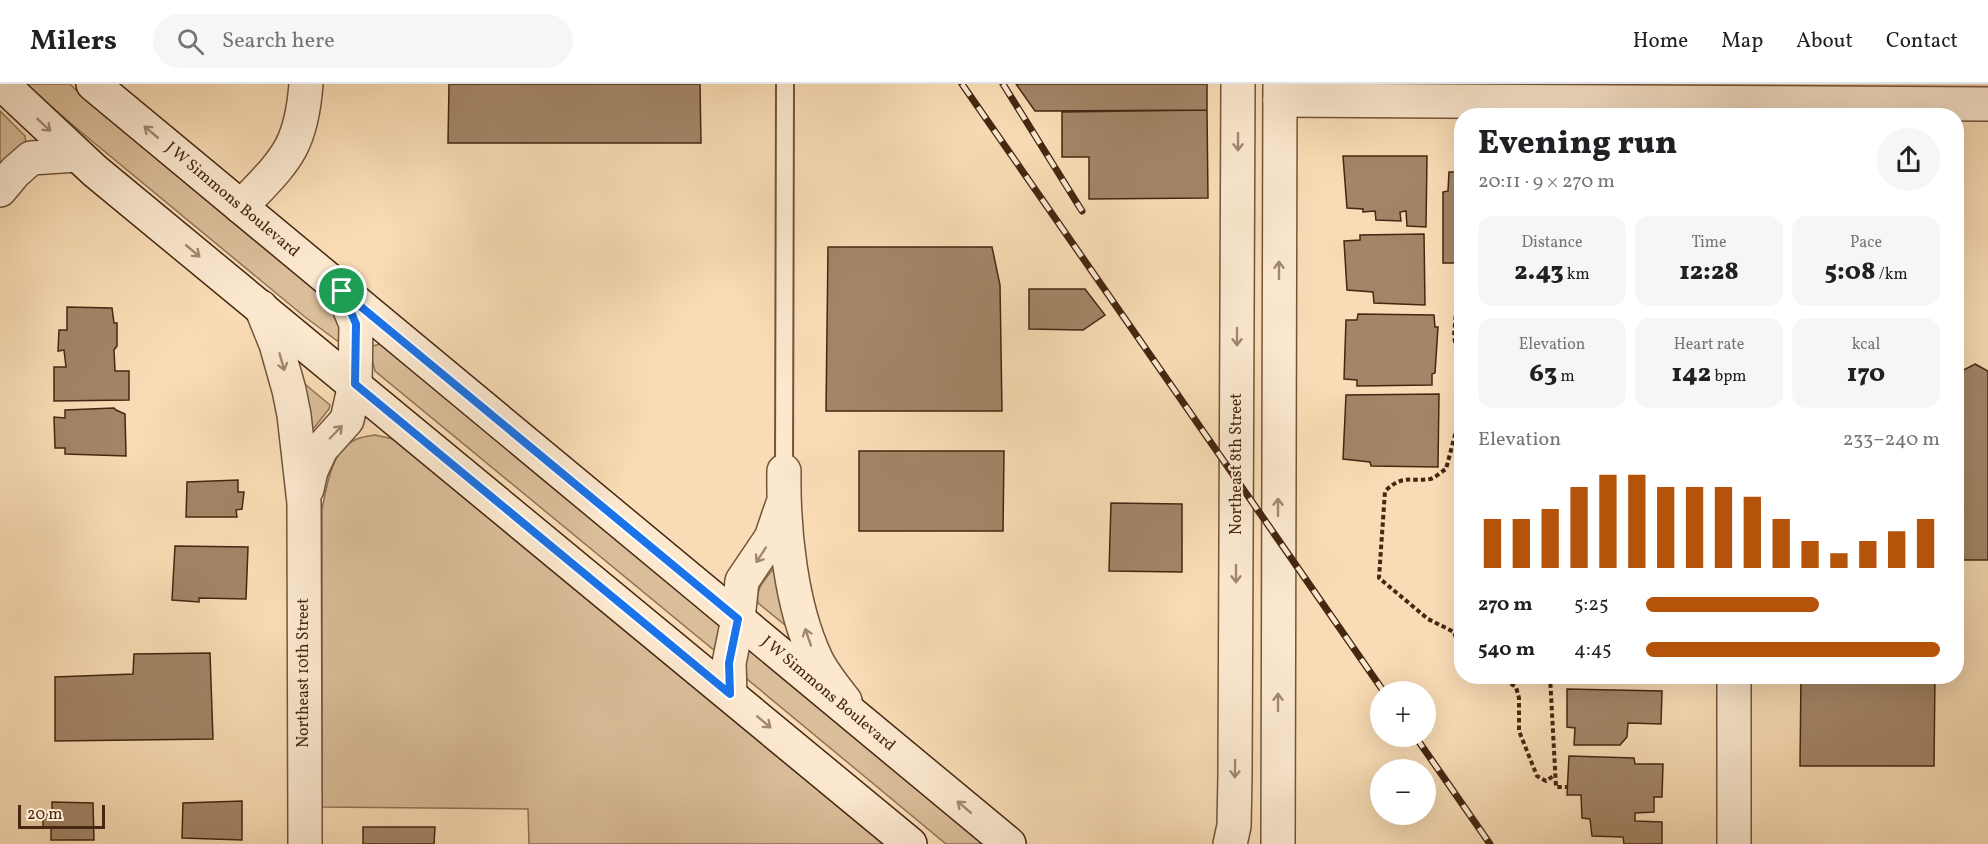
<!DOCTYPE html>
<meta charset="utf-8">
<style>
body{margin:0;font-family:Vollkorn,serif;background:#f6f6f6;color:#202124;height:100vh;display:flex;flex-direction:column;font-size:22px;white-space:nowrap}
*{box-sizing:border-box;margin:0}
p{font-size:20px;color:#757577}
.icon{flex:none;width:33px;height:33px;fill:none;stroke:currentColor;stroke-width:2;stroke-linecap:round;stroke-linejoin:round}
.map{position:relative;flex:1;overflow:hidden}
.side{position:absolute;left:1454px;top:24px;width:510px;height:576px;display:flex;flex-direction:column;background:#fff;border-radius:24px;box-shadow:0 6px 24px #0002}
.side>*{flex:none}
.tools{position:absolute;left:1370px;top:597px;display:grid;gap:12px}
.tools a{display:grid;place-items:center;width:66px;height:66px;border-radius:50%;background:#fff;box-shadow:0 6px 24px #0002;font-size:30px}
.scale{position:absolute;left:18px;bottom:15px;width:87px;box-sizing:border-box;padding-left:6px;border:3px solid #452712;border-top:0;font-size:16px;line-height:21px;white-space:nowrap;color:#452712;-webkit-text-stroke:4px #fbe8cf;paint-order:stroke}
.pin{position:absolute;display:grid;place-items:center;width:51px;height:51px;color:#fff;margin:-26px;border:3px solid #fff;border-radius:50%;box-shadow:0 2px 6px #0007}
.round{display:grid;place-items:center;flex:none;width:63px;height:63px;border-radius:32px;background:#f6f6f6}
.head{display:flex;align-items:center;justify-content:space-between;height:102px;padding:0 24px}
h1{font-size:33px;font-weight:800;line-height:45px}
.figures{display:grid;grid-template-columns:repeat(3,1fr);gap:9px;height:102px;padding:6px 24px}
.figures div{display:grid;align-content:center;border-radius:15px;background:#f6f6f6;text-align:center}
.figures b{font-size:26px;font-weight:800}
.figures small{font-size:16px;font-weight:400}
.figures p{font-size:16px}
.chart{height:168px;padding:12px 24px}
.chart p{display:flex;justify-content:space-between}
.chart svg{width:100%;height:108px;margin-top:6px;stroke:#b45309;stroke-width:6}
ul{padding:0 24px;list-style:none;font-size:20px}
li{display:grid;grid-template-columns:96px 72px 1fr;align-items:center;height:45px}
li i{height:15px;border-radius:8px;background:#b45309}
header{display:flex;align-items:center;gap:36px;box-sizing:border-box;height:84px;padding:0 30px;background:#fff;border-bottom:2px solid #e0e0e0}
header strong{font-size:28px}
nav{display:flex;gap:33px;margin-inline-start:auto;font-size:21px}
.search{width:420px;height:54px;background:#f6f6f6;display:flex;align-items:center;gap:15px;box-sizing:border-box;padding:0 21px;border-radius:33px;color:#757577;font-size:22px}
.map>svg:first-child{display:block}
.green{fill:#dabd99;stroke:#907256;stroke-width:1.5}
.building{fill:#a38567;stroke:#452712;stroke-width:1.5}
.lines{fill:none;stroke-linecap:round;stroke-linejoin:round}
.service-casing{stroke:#72543b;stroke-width:20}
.minor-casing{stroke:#72543b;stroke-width:36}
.tertiary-casing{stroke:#72543b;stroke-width:36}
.secondary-casing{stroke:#452712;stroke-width:36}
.path{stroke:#452712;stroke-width:4;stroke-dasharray:4.5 3;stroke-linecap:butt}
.service{stroke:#fbe8cf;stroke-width:16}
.minor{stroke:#fbe8cf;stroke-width:33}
.tertiary{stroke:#fbe8cf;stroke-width:33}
.secondary{stroke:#fbe8cf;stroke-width:33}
.rail-casing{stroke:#452712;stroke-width:7}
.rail{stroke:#fbe8cf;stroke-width:4.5;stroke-dasharray:14;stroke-linecap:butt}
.oneway{stroke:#a08870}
.route-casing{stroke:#fff;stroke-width:12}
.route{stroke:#1a73e8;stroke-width:8}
.labels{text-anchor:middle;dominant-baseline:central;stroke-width:4.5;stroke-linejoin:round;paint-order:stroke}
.street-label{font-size:16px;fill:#452712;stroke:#fbe8cf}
</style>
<header>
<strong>Milers</strong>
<div class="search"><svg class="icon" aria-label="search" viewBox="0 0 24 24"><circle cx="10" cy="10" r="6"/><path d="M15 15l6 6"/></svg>Search here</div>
<nav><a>Home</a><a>Map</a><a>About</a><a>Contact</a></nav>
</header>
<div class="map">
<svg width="1988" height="760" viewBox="0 0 1988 760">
<rect width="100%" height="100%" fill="#f9dcb5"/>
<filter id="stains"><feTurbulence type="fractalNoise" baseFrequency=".00333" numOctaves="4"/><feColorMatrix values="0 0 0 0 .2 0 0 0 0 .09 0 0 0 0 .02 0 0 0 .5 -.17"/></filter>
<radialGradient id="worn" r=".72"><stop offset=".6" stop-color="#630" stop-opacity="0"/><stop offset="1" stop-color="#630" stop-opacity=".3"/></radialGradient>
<path class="green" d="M25 0H70L89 19 345 229 340 259 305 233 75 43Z
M0 27 25 52 26 59 0 90Z
M380 260 719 539 724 547 723 561 715 567 375 287 369 263Z
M300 296 330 321 329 325 314 344H310Z
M375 351 393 355 883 760H529L528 725 322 723V425C327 402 331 365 357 355 362 353 369 352 375 351Z
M774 484 791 542 785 541 758 519C755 504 765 496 774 484Z
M747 567 756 569 988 760H946L747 595 742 577Z"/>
<path class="building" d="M449 0H700L701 59H448Z
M1016 0H1207V26L1035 27Z
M1207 26 1208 114 1089 115V73H1062V28Z
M1343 72H1427L1426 143 1407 142 1406 127 1400 128 1401 137 1376 136 1375 127 1363 128V125L1347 124Z
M1449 88H1461V179H1443V108L1448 107Z
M1424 150 1425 221 1374 219 1373 208 1347 206 1344 157 1360 156V151Z
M828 163H992L1000 201 1002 327H826Z
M1029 205H1085L1105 231 1083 246 1029 245Z
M67 223 112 224 114 239H117V262L114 266 115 287H129V316L54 317V283H66L64 266 58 267 59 246H67Z
M1358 230 1434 231 1435 243H1438L1435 289 1432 290V301L1357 302V296L1344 295 1346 236H1357Z
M1975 280 1988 287V476H1956V290Z
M1439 310 1438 383 1371 382 1370 378 1343 375 1346 311Z
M114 324 116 326 125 330 126 372 65 370V364H55L54 333 65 334V326Z
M859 367H1004L1003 447H859Z
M238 396V408H244L242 425 236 426 237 433H186L187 398Z
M1111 419 1182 420V488L1109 487Z
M175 462 248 463 246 515 199 514V518L172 516Z
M210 569 213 655 55 657V593L133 590 134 570Z
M1575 592H1643V597L1575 596Z
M1801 592H1935L1934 682H1800Z
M1567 605 1662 607 1661 640 1628 639 1627 653 1620 661H1574L1575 644 1567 643Z
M1569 672 1634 674 1635 680H1663L1662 713H1654V728L1635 729V737L1662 738V760H1624L1623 753 1592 752 1590 735 1582 734 1581 711H1567Z
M242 717V756L182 754 183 719Z
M52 718 93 719 94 756H51V744L43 743V730L52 729Z
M363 743H435L434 760H363Z"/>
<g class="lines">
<g class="service-casing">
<path id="service" d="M784 387 785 0"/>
</g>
<g class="minor-casing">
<path id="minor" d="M1280 16 1988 20
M0 106 15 88 31 74 77 71
M241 123C284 77 301 66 306 0
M261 223 276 260 289 306 294 331 304 419 305 760
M784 387C783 446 791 522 816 575 823 590 835 604 845 617
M307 405 311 387 321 365 347 336 355 300 356 240 342 207
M1734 592V760
M730 610 729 579 738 535 742 497 771 454 782 422"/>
</g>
<g class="tertiary-casing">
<path id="tertiary" d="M1230 760 1234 742 1235 691 1238 0
M1278 760 1280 0"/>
</g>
<g class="secondary-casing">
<path id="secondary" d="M2 0 95 87 910 760
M93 0 1009 760"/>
</g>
<path class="path" d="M1461 211 1457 215 1454 252 1461 292
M1461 328 1446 385C1441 388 1435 394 1430 395 1408 398 1404 390 1385 407L1379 494 1428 535 1454 548 1461 569
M1498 592 1516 603 1519 614V647L1537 692 1546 697 1555 691
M1550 592 1556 703H1568"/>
<use href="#service" class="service"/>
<use href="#minor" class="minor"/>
<use href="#tertiary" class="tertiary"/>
<use href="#secondary" class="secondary"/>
<g class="rail-casing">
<path id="rail" d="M962 0 1384 608
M1003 0 1082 127
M1415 652 1490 760"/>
</g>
<use href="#rail" class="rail"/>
</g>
<defs><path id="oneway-shaft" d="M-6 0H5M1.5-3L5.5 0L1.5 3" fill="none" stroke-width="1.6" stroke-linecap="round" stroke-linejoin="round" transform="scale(1.5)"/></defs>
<g class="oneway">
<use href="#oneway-shaft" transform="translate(44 41) rotate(43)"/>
<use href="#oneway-shaft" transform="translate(151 48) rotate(-140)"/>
<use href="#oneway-shaft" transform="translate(1238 58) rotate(90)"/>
<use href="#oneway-shaft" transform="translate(193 167) rotate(40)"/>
<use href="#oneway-shaft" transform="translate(1279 186) rotate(-90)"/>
<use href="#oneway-shaft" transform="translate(1237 253) rotate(90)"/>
<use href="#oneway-shaft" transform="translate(282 278) rotate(74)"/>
<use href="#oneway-shaft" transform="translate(336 348) rotate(-46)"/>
<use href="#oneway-shaft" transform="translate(1278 423) rotate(-90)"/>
<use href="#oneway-shaft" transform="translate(761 471) rotate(123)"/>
<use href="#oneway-shaft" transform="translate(1236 490) rotate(90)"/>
<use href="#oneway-shaft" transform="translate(808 553) rotate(-109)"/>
<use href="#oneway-shaft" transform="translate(1278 618) rotate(-90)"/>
<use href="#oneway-shaft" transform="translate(764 638) rotate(40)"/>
<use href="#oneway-shaft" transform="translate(1235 685) rotate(91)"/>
<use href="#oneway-shaft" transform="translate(964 723) rotate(-140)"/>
</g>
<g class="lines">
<g class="route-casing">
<path id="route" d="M342 207 738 535 729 579 730 610 355 300 356 240Z"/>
</g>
<use href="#route" class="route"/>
</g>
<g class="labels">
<g class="street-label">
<text transform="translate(232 116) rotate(40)">J W Simmons Boulevard</text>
<text transform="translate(1237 380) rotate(-90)">Northeast 8th Street</text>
<text transform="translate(304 589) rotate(-90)">Northeast 10th Street</text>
<text transform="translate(828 610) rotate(40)">J W Simmons Boulevard</text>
</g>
</g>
<rect width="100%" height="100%" filter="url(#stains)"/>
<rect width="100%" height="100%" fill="url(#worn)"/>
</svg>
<div class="tools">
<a>+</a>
<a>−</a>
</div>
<div class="scale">20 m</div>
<div class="pin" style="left:342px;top:207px;background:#1e9e55"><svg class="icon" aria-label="arrive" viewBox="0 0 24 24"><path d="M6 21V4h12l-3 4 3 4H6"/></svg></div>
<section class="side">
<div class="head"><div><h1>Evening run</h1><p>20:11 · 9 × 270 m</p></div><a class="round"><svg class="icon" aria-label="share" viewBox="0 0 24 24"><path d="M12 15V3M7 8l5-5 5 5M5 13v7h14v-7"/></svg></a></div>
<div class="figures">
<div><p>Distance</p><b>2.43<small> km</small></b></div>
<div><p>Time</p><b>12:28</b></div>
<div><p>Pace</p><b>5:08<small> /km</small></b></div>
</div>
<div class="figures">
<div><p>Elevation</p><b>63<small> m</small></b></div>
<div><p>Heart rate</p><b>142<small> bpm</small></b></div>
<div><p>kcal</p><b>170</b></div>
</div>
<div class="chart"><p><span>Elevation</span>233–240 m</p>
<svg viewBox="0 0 160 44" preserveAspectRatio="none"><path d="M5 44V24M15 44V24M25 44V20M35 44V11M45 44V6M55 44V6M65 44V11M75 44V11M85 44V11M95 44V15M105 44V24M115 44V33M125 44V38M135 44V33M145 44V29M155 44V24"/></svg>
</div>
<ul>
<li><b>270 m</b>5:25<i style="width:59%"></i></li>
<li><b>540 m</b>4:45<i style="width:100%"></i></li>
</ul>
</section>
</div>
